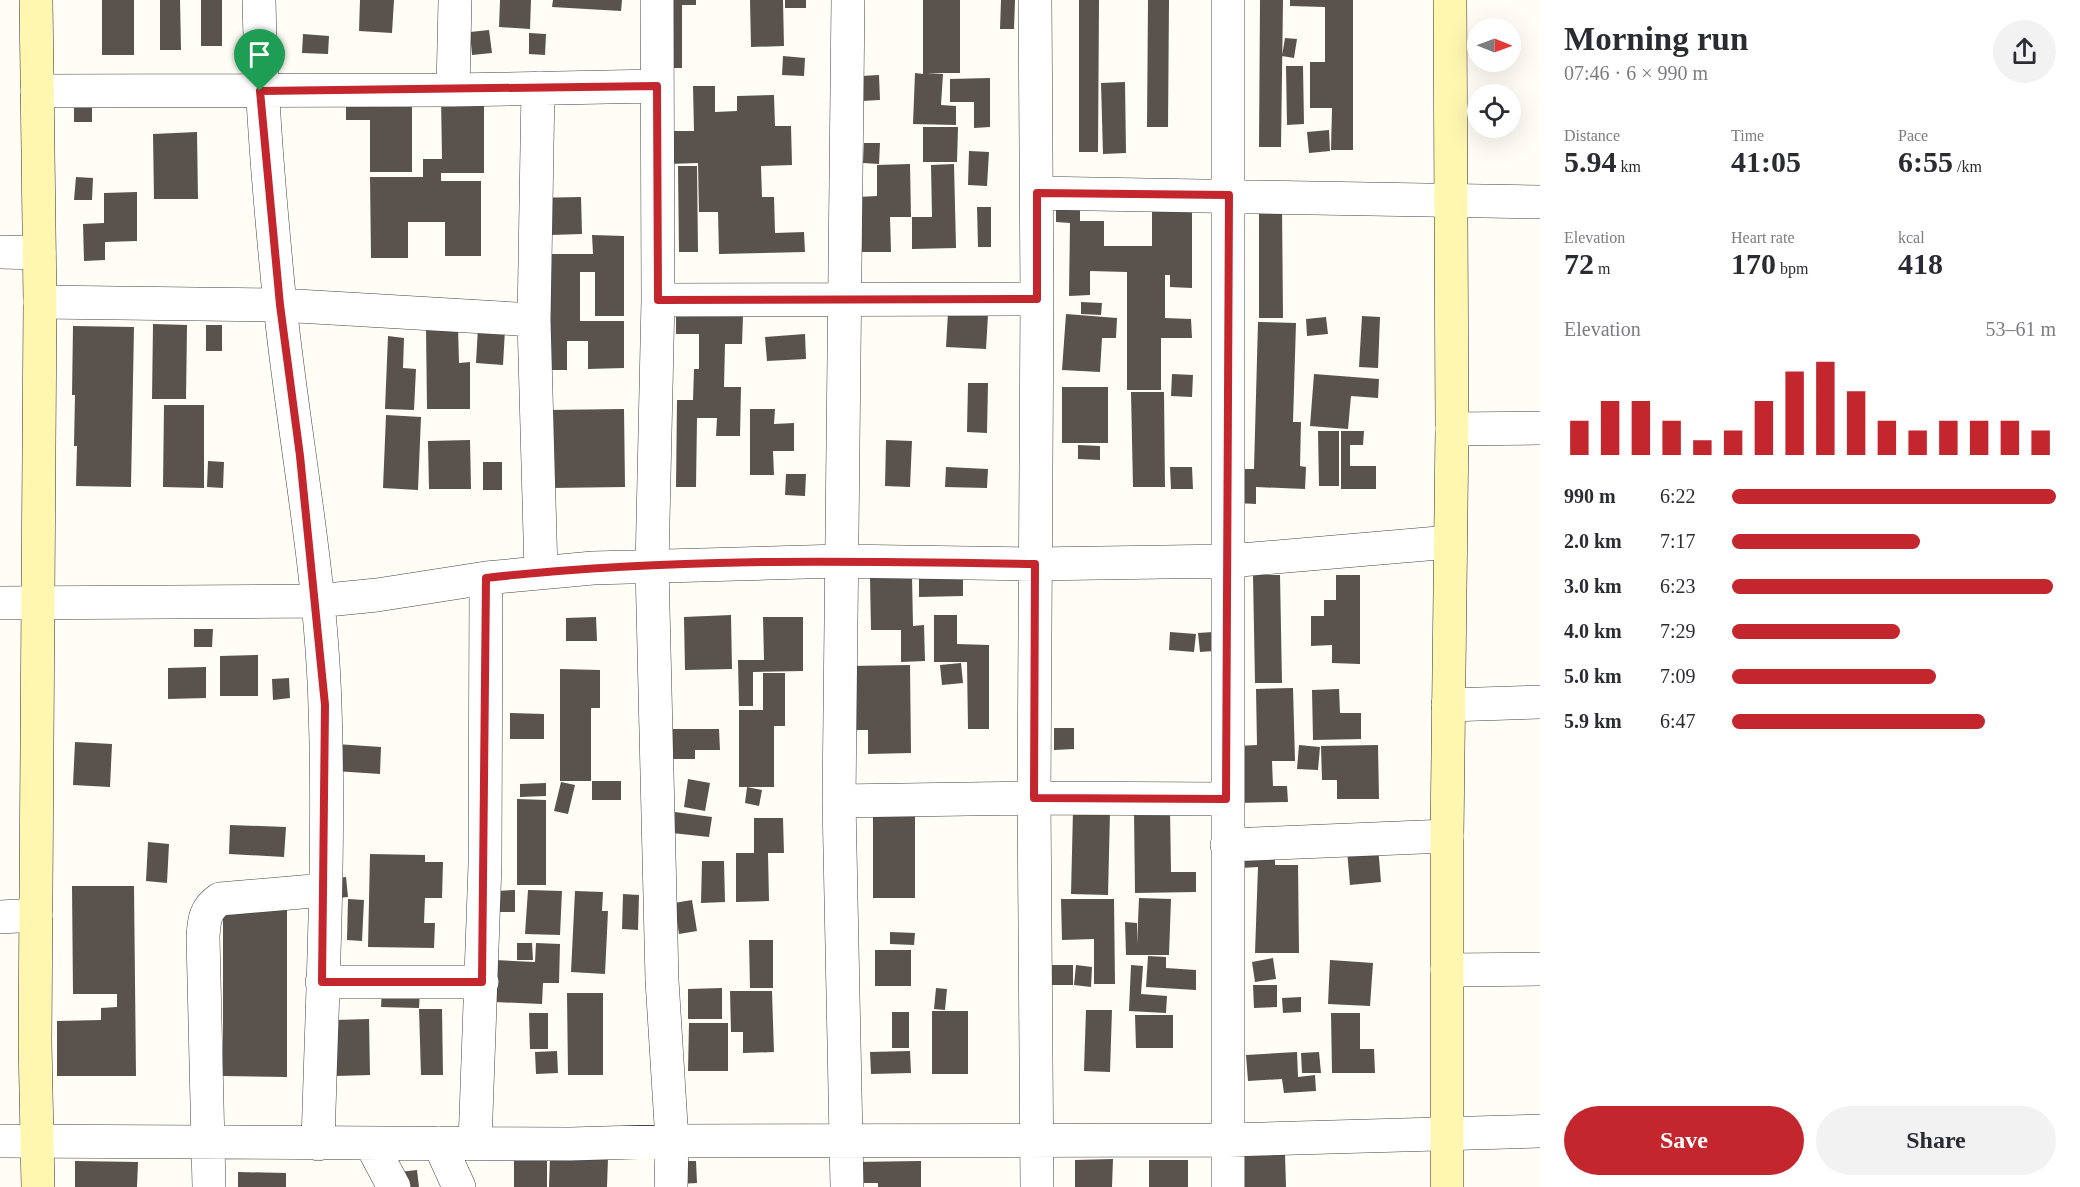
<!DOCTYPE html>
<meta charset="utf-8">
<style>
body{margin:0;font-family:"Times New Roman",serif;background:#f2f2f3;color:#2b2b33;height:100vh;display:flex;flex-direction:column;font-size:22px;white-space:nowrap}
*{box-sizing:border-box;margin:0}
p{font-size:20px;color:#7c7c81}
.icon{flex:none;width:33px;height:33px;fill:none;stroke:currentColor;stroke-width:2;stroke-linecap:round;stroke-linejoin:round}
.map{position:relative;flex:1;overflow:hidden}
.sheet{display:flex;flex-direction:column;background:#fff;width:540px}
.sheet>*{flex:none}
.needle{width:39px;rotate:91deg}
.tools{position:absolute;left:1467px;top:18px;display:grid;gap:12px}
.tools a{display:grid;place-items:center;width:54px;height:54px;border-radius:50%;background:#fff;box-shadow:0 6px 24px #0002;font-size:30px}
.pin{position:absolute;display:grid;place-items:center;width:51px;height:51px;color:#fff;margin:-62px -26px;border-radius:50% 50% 50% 0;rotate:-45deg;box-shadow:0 0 6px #0007}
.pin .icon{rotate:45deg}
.round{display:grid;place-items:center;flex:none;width:63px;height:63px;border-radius:32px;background:#f2f2f3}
.overview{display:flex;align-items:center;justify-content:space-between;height:102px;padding:0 24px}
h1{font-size:33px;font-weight:600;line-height:45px}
.metrics{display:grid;grid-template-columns:repeat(3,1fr);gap:9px;height:102px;padding:6px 24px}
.metrics div{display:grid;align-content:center}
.metrics b{font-size:30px;font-weight:600}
.metrics small{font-size:16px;font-weight:400}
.metrics p{font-size:16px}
.chart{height:168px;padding:12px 24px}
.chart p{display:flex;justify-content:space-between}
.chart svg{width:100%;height:108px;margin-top:6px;stroke:#c4262e;stroke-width:6}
.primary-button{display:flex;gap:12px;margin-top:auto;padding:12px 24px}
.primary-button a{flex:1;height:69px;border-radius:36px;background:#c4262e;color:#fff;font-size:24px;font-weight:600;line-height:69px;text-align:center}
.primary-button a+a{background:#f2f2f3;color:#2b2b33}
ul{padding:0 24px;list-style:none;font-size:20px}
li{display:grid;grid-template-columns:96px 72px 1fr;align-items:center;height:45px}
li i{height:15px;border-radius:8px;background:#c4262e}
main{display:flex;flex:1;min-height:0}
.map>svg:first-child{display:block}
.building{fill:#5a524d}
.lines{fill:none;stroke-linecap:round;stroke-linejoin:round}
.street-casing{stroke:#444;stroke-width:34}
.secondary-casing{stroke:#333;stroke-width:34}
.street{stroke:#fff;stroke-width:33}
.secondary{stroke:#fff6b0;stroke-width:33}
.route-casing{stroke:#fff;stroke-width:12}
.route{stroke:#c4262e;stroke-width:8}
</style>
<main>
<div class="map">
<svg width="1540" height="1187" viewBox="0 0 1540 1187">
<rect width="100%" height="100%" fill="#fffdf5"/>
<path class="building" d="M102 0H134V55H102Z
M160 0H180L181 50H160Z
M201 0H222V46H201Z
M360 0H394L392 33 359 31Z
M500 0H531L530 29 499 27Z
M553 0H622L621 11 552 7Z
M661 0H696V5H682V68H661Z
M750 0H783L784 46 751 47Z
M785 0H806V8H785Z
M923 0H960V73H927L943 74 941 105 956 106V125L913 124 915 73 923 74Z
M1001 0H1015L1014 29H1000Z
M1079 0H1099L1098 152H1079Z
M1148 0H1169L1168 127H1147Z
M1260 0H1283L1281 147H1259Z
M1290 0H1353V150H1331L1332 108H1310V62H1325V7L1290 6Z
M489 30 492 53 472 55 470 32Z
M529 33 546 34 545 55 529 54Z
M303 34 329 36 328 54 302 53Z
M1285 38 1297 39 1294 58 1282 56Z
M783 56 805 58 804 76 782 75Z
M1286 66H1303L1304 124 1287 125Z
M879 75 880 100 862 101 861 76Z
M990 78V127L974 128V102H950V79Z
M1125 82 1126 153 1103 154 1101 83Z
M693 86H715V112L737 111V96L774 95 775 126H791L792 165 761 166 762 197H774L775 233 804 232 805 252 719 254 718 212H699L698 163 668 164 667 131H694Z
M441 96H484V173H441V181H481V256H445V222H408V258H371L370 177H423V159H442Z
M346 97H412V172H370V120H346Z
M74 98H92V122H74Z
M923 127H958L957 162H923Z
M1329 130 1330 151 1309 153 1307 132Z
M197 132 198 199H154L153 134Z
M864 143H880L879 164 863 163Z
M969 151 989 152 987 186 968 185Z
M910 164 911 217H890L891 252H859L858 197 877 196V165Z
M954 164 956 248 912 249V217H932L931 165Z
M678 166H697L698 252H679Z
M76 177 93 178 92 200H74Z
M137 192V241L105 242V260L84 261 83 224 104 223V193Z
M581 197 582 234 550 235 529 198Z
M1056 203H1080V221H1104V246H1152V203H1192V288L1170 287V275H1165V318L1191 319 1192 338H1161V390H1127V272L1090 271V295L1069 296 1070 223 1056 222Z
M1259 205H1282L1283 318H1259Z
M977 207H991V247H978Z
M592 235 624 236V316H595V272H580V321H624V368L588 369V341H567V370H550L549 254H593Z
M1081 302 1102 303 1101 315 1081 314Z
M479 310 506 312 503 365 476 363Z
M948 312 988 315 986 349 946 347Z
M676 314 743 315 742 344H725L724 387H741L740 436H716L717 418H697L696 487H676L677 400H693L694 369H699V334H676Z
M1066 314 1117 318 1116 338H1102L1100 372 1062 370Z
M1362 316 1380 317 1378 368 1359 367Z
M1326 317 1328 334 1307 336 1306 319Z
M1258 322 1296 323 1293 422H1301L1300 466 1306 467 1305 489 1256 487V504L1236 503 1237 469H1254Z
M153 324 187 325 186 399H152Z
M206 325H222V351H206Z
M73 326 134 327 131 487 76 486 77 446H74L75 395H72Z
M426 327H458L459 363 470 362V409H427Z
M805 334 806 359 767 361 765 337Z
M388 336 404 338 403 368 416 369 414 410 385 409Z
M1172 374 1193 375 1192 397 1171 396Z
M1314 374 1379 379 1378 398 1351 396 1348 429 1310 426Z
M968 383H988L987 433 967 432Z
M1062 387H1108V443H1062Z
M1131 392H1164L1165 487H1133Z
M164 405H204V488L163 487Z
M624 409 625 487 549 488 548 410Z
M750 409H775L774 424 794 423V451H773L774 475H750Z
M386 415 421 417 418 490 383 488Z
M1318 431H1339V486H1319Z
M1341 431H1364L1363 445H1350V466H1376V489H1341Z
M470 440 471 489H429L428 441Z
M886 440 912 441 910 487 885 486Z
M1078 445 1100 446V460L1078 459Z
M208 461 224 462 223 488 207 487Z
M483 462H502V490H483Z
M946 467 988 469 987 488 945 487Z
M1170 467H1192L1193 489H1171Z
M786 474H806L805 496 785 495Z
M963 575V596L919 597V576Z
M1253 575H1280L1282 683H1255Z
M1336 575H1360V664L1332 663V645L1311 646V616H1324V600H1336Z
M912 576 913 626 924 625 925 661 901 662V630H871L870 577Z
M731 615 732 669 685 670 684 617Z
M934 615H957V644L989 645V729H968L967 662H934Z
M596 617 597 641H566V618Z
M763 617H803V671L753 672V706H739L738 660H764Z
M194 629H213L212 647H194Z
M1170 632 1196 634 1194 652 1169 650Z
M1213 632 1214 651 1200 652 1198 633Z
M258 655V696H220V656Z
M961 663 963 683 942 685 940 665Z
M910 665 911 753 868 754V730H851L850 666Z
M206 667V698L168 699V668Z
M560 669 600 670V708H591V781H560Z
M763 673H785V726H774V787H739V710H763Z
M289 678 290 698 273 700 272 679Z
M1293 688 1295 761H1272L1273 786H1287L1288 802 1238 803 1237 746 1257 745 1256 689Z
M1339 689 1340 713H1361V739L1313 740 1312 690Z
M510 713 544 714V739H510Z
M1054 728H1074V749L1054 750Z
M673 729H719L720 750H695V759H673Z
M75 742 112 744 110 787 73 785Z
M336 744 381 747 380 774 335 771Z
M1299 745 1320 747 1318 770 1297 769Z
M1378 745 1379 799H1337V780H1322L1321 746Z
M688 779 710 783 705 811 684 807Z
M592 781H621V800H592Z
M561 782 575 785 568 814 554 811Z
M546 783V796L520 797V784Z
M747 787 762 790 759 806 745 803Z
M517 799 546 800V885H517Z
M1073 810 1110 811 1108 895 1071 894Z
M1170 810 1171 872H1196V892L1135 893 1134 811Z
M675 812 712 817 709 837 672 833Z
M873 812H915V898H873Z
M754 818H783L784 853H768L769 901 736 902V853H754Z
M230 825 286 827 284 857 229 854Z
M148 842 169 844 167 883 146 881Z
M1275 846V865H1298L1299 953H1255L1258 867 1240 868V847Z
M1378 846 1381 882 1350 885 1347 850Z
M370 854 425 855V862H443L442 898H425L424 923H435L434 948 368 947Z
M702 861H724L725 902 701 903Z
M346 877 348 897 337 898V878Z
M72 886H134L136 1076H57V1021L101 1020V1008L117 1007V994H73Z
M515 890V912H496V891Z
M528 890 562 891 560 935 525 934Z
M575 891 603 892 602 911H608L605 974 571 972Z
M623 894 639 895 638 930 622 929Z
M1139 898 1171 899 1169 955H1126L1125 922 1137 923V945Z
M348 899 364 900 362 941 347 940Z
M1061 899H1114L1115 984H1094V939L1062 940Z
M692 900 697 931 679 934 674 903Z
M287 901V1077L223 1076V902Z
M890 932 915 933 914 945 890 944Z
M749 940H773V988H750Z
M517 943H532L533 960H517Z
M536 943 560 944 559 983H543L542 1004 494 1002 495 960 535 962Z
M875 950H911V986H875Z
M1148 956 1166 957V968L1196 970V990L1146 987Z
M1273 958 1276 979 1255 982 1252 962Z
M1330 960 1373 963 1370 1006 1328 1004Z
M1043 965H1073V985H1043Z
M1076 965 1092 967 1091 987 1074 985Z
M1131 965 1143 966 1141 994 1167 996 1166 1013 1129 1011Z
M1253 985H1277V1007L1254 1008Z
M722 988V1019H688V989Z
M936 988 947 989 945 1010 934 1009Z
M382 989 420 990 419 1008 381 1007Z
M730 991H772L774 1052 743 1053V1032H731Z
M567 993H603V1075H568Z
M1301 997V1012L1283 1013 1282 998Z
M419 1009H442L443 1075H421Z
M1086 1010H1112L1110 1072 1084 1071Z
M932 1011H968V1074H932Z
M892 1012H909V1048H892Z
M529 1013H548V1049H530Z
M1331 1013H1360V1049H1374L1375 1073H1332Z
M1135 1015H1173V1048H1136Z
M369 1019 370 1075 336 1076 335 1020Z
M689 1023H728V1071H688Z
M557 1051 558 1073 536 1074 535 1052Z
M910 1051 911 1073 871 1074 870 1052Z
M1297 1052 1298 1077 1315 1075 1316 1091 1284 1093 1282 1079 1248 1081 1246 1055Z
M1319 1052 1321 1073H1302L1301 1053Z
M1219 1154H1285L1286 1187H1219Z
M550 1156 608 1158 607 1187H549Z
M1113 1159 1112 1187H1075V1160Z
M1149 1160H1188V1187H1149Z
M75 1161 138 1162 137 1187H75Z
M514 1161H547V1187H514Z
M678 1161H696L697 1183 678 1184Z
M921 1161V1187H878V1183H853V1162Z
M417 1170 419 1187H401L399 1172Z
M238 1172 286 1173V1187H238Z"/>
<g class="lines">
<g class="street-casing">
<path id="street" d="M259 0C261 102 270 203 280 305 294 438 321 571 325 706 330 851 322 998 318 1144
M657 0 658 300 652 566 662 980 672 1141 671 1187
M1035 0 1037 299 1034 798 1037 1187
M538 88 534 320 541 572
M453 90 455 0
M37 91 453 90 657 86
M1037 193 1540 202
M0 252 39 253
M658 300 1037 299
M40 302 280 305 534 320
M1452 429 1540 428
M0 603 317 601 377 595 486 578 593 568 840 561 1035 564 1229 561 1450 542
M1448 705 1540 702
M839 801 1034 798 1226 799
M1227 845 1447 836
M0 917 36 915
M1447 970 1540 969
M322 982H482
M0 1141 570 1144 672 1141 1228 1140 1540 1131
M439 1143 459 1187
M371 1144 394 1187
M475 1144 485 864 486 578
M209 1187 203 937C204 920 205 909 220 899L325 890
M847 1187 839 801 848 0
M1228 1187V0"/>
</g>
<g class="secondary-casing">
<path id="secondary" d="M36 0 40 302 35 1042 38 1187
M1447 1187V836L1452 429 1450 0"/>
</g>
<use href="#street" class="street"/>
<use href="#secondary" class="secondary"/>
</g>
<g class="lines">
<g class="route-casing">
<path id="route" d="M657 86 658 300 1037 299V193L1229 195 1226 799 1034 798 1035 564C852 561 668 557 486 578L482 982H322L325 705 300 456 280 305 260 91Z"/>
</g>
<use href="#route" class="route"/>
</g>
</svg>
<div class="tools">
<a><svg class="needle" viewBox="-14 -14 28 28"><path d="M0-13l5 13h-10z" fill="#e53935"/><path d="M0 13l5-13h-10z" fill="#7c7c81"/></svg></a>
<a><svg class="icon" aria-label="locate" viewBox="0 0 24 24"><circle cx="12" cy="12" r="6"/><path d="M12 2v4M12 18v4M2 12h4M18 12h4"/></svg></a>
</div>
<div class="pin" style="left:260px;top:91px;background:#1e9e55"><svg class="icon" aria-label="arrive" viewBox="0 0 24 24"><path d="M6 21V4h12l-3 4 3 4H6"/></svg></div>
</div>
<section class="sheet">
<div class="overview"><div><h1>Morning run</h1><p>07:46 · 6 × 990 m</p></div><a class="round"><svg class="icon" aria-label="share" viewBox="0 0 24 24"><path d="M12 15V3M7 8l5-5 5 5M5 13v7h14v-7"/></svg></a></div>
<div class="metrics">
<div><p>Distance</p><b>5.94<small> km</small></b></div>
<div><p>Time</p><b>41:05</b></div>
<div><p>Pace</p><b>6:55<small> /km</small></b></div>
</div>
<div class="metrics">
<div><p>Elevation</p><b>72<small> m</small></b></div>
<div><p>Heart rate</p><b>170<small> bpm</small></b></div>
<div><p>kcal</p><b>418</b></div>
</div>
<div class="chart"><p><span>Elevation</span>53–61 m</p>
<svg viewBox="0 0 160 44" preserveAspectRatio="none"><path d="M5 44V30M15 44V22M25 44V22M35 44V30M45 44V38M55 44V34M65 44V22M75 44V10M85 44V6M95 44V18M105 44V30M115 44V34M125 44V30M135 44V30M145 44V30M155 44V34"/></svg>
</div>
<ul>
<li><b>990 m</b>6:22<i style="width:100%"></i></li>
<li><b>2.0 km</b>7:17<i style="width:58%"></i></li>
<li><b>3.0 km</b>6:23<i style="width:99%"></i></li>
<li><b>4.0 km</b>7:29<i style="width:52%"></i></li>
<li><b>5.0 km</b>7:09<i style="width:63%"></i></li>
<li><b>5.9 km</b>6:47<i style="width:78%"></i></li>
</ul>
<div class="primary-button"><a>Save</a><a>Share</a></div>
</section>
</main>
